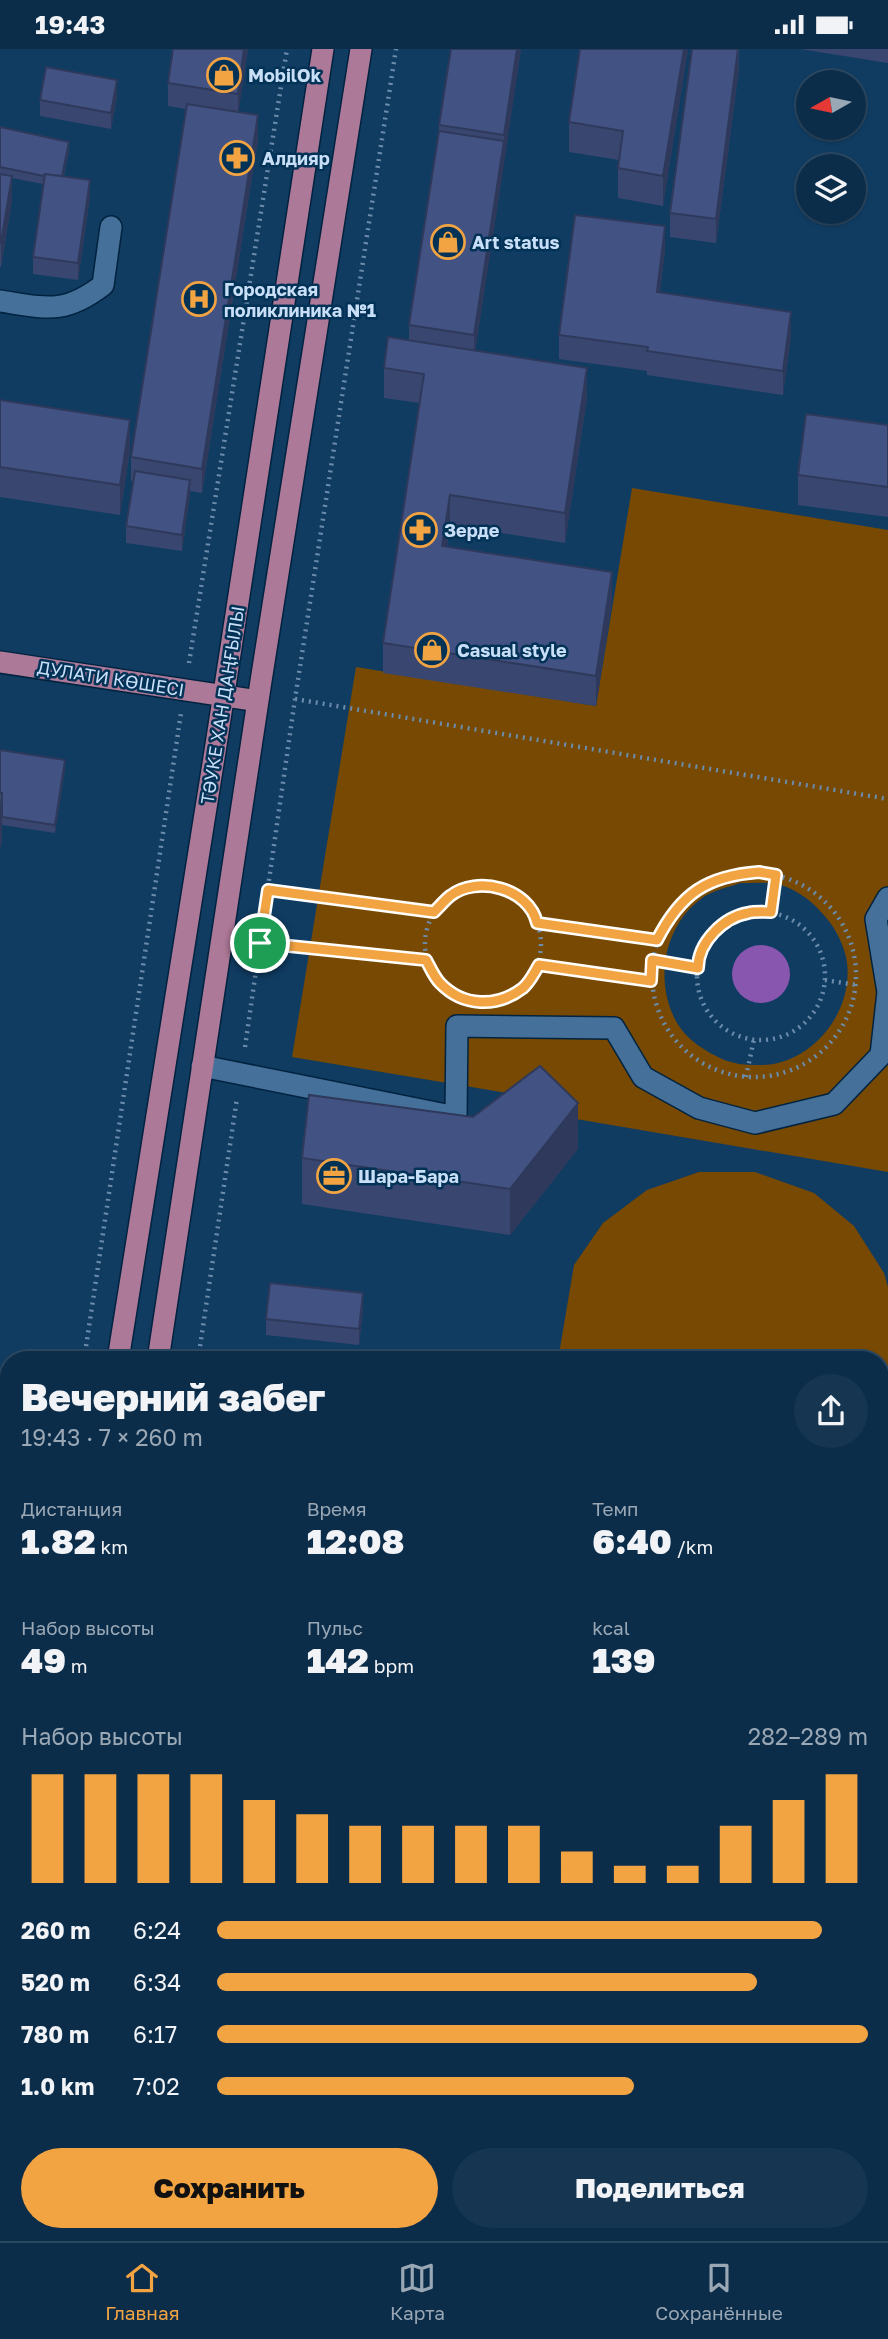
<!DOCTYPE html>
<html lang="ru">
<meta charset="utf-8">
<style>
body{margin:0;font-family:"Golos Text",sans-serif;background:#153551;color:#f1f3f6;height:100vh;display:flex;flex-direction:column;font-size:26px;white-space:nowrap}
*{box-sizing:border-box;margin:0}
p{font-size:23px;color:#9aa8b5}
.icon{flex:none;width:38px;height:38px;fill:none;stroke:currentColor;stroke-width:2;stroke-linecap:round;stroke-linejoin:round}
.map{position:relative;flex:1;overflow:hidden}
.details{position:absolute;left:0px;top:1302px;width:889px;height:891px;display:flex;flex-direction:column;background:#0c2d4a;border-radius:28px 28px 0 0;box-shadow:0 2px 5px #0004,0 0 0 2px #2c4962}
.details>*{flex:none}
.needle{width:46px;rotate:261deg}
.buttons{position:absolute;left:796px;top:21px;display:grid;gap:14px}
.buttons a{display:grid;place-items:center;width:70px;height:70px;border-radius:50%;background:#0c2d4a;box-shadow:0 2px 5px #0004,0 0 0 2px #2c4962;font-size:35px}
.pin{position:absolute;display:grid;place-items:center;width:60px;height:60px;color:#fff;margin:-30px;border:4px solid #fff;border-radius:50%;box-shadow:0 2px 7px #0007}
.round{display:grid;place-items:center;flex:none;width:74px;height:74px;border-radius:37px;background:#153551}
.overview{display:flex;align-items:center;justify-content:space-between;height:119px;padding:0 21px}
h1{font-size:38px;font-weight:800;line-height:52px}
.figures{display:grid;grid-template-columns:repeat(3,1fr);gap:10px;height:119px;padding:7px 21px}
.figures div{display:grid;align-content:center}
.figures b{font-size:35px;font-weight:800}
.figures small{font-size:19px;font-weight:400}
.figures p{font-size:19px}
.chart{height:196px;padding:14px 21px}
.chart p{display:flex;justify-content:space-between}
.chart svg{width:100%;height:126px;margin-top:7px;stroke:#f3a442;stroke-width:6}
.button{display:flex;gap:14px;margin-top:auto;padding:14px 21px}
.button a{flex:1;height:80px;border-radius:42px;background:#f3a442;color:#111;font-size:28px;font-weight:800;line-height:80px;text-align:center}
.button a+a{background:#153551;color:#f1f3f6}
ul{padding:0 21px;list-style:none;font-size:23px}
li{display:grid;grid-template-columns:112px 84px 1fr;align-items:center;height:52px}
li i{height:18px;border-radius:9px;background:#f3a442}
.status{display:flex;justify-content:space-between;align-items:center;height:49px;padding:0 35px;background:#0c2d4a;direction:ltr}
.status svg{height:19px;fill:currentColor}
.dock{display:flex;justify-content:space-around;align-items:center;height:98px;border-top:2px solid #2c4962;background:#0c2d4a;font-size:19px;color:#9aa8b5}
.dock a{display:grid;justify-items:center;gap:4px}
.dock .selected{color:#f3a442}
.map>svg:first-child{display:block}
.green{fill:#774902;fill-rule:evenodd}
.water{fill:#8856ae}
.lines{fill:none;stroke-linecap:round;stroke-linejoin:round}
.minor-casing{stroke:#02233f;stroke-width:24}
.major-casing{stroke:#02233f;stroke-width:24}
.path{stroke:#6b8cab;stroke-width:4.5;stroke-dasharray:2 5;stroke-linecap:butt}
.minor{stroke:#45709a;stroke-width:21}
.major{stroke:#ad7998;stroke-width:21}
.wall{fill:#394770}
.shaded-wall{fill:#2e395b}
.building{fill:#425282;stroke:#2e395b;stroke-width:2}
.route-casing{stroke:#fff;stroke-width:14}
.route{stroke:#f3a442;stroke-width:9}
.labels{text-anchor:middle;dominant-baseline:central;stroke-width:5;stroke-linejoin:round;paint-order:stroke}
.poi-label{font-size:18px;font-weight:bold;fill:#c8dff7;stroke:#033257;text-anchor:start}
.street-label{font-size:18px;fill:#c8dff7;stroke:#033257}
</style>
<div class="status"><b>19:43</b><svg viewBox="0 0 49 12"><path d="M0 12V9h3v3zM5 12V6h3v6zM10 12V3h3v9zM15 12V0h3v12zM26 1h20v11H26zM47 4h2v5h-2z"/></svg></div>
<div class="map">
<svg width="888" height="2192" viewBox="0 0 888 2192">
<rect width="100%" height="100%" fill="#103c62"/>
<path class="green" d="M632 439 888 481V1123L576 1070 578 1056 292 1008 356 618 596 657ZM740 834C752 834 766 833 777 835 794 839 810 850 821 863 833 875 842 891 846 908 857 961 811 1018 758 1016 744 1016 734 1015 722 1010 705 1002 687 991 677 974 653 932 664 874 705 847 715 841 729 838 740 834Z
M699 1123H755L814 1144 854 1177 884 1224 888 1238V1335L880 1383V1311H558L574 1216 603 1174 647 1141Z
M888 1722V1918L880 1917V1769Z"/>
<path class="water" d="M732 925a29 29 0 1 1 58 0a29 29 0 1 1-58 0Z"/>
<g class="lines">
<g class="minor-casing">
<path id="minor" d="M0 252C46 259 64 266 103 236L111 178
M888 849 876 870 888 943
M202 1017 456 1068 457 977 614 979 643 1028 699 1059 755 1074 834 1055 881 1006 888 943
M0 1926 9 1927
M635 2184 638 2192"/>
</g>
<g class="major-casing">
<path id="major" d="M0 613 258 652
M118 1311 216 696 323 0
M158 1311 261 632 361 0
M0 2078 9 2020
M27 2192 28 2184"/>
</g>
<path class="path" d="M189 614 287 0
M295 650 888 750
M652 926a102 102 0 1 1 204 0a102 102 0 1 1-204 0Z
M425 895a58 58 0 1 1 116 0a58 58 0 1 1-116 0Z
M268 841 434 863
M771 863 776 826
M697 927a64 64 0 1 1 128 0a64 64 0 1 1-128 0Z
M537 874 657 891
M260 894 426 911
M652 911 698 919
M539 916 651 932
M825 931 856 936
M245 998 295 650 396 0
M746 1028 754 990
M84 1311 181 664
M198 1311 237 1049
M0 1527 9 1528
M0 1872 9 1813
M67 2192 69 2184"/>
<use href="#minor" class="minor"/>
<use href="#major" class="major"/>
</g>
<path class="wall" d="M173 0H248L238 63 258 90 202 444 190 442 182 502 126 494V477L133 432H131V408L186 60 168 57V34Z
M521 0 475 302 587 349 565 494 450 476 447 497 612 553 596 657 383 624V594L420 354 384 349V319L409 291V276L439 82V76Z
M688 0 663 157 618 149V119L619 111 569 103V73Z
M739 0V20L716 194 670 188V164Z
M800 0H888V14Z
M117 48 111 80 40 67V51Z
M0 78 69 102 64 127 90 148 78 231 33 225V208L43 135 12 129V151L1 218H0Z
M665 201 660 243 791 287 783 346 647 326V322L559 310V286Z
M0 351 130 401 120 466 0 448Z
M888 376V468L798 456V426Z
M0 701 65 720 55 784 2 776V790L0 801Z
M578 1100 510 1186 302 1155V1109Z
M363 1260 359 1296 266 1286V1270Z
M120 2184H270L268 2192H120Z
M332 2184H511L510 2192H331Z
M664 2184H853L852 2192H669Z"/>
<path class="shaded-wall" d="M244 0H248L238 68V45Z
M517 0H521L504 116V86Z
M684 0 688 1 663 157V127Z
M738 0 739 20 716 194V170Z
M117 31V48L111 80V64Z
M258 66V90L202 444V420Z
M504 92V116L474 310V286Z
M69 93V102L61 139V131Z
M12 127V151L1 218V194Z
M90 131V148L78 231V214Z
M665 177V201L657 267V243Z
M791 263V287L783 346V322Z
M587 319V349L565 494V464Z
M130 371V401L120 466V436Z
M190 431V447L182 502V486Z
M450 446V476L442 527V497Z
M612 523V553L596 657V627Z
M65 711V720L55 784V776Z
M2 744V790L0 801V755Z
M578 1054V1100L510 1186V1140Z
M363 1244V1260L359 1296V1280Z
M265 2184H270L268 2192H264Z
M508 2184H511L510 2192H508Z
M848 2184H853L852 2192H847Z"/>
<path class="building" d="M173 0H244L238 45 168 34Z
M451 0H517L504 86 439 76Z
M580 0H684L663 127 618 119 623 82 569 73Z
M692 0H738L716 170 670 164Z
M46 18 117 31 111 64 40 51Z
M187 55 258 66 202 420 131 408Z
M0 78 69 93 62 127 45 125 44 127 0 118Z
M439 82 504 92 474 286 409 276Z
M0 125 12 127 1 194H0Z
M45 125 90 131 78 214 33 208Z
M575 166 665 177 657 243 791 263 783 322 647 302 648 298 559 286Z
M388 288 587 319 565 464 450 446 442 497 612 523 596 627 383 594 424 325 384 319Z
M0 351 130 371 120 436 0 418Z
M806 365 888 376V438L798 426Z
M135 422 190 431 182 486 126 477Z
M0 701 65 711 55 776 2 768V744H0Z
M540 1017 578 1054 510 1140 302 1109 309 1046 473 1068Z
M270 1234 363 1244 359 1280 266 1270Z
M125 2184H265L264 2192H135Z
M332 2184H429L483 2192H331Z
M444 2184H508V2191Z
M684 2184H848L847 2192H689Z"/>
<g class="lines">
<g class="route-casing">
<path id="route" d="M759 823 776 826 771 863C763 863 755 862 748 864 724 868 698 893 698 919L652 911 651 932 539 916C534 924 530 933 523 939 497 959 463 958 440 934 434 928 430 918 426 911L260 894 268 841 434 863C439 858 444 852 450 847 477 826 529 839 537 874L657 891C681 844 707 827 759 823Z"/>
</g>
<use href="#route" class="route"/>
</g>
<defs>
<g id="shop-ring" transform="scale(1.75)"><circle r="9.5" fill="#033257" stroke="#f3a442" stroke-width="1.5"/><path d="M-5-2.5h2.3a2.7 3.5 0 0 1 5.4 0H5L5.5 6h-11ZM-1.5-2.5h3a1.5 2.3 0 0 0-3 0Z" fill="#f3a442"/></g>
<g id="pharmacy-ring" transform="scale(1.75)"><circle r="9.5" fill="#033257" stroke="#f3a442" stroke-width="1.5"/><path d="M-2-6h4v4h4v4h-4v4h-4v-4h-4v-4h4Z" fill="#f3a442"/></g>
<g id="hospital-ring" transform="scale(1.75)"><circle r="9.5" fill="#033257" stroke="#f3a442" stroke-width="1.5"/><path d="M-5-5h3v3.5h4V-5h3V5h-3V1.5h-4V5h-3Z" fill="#f3a442"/></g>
<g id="office-ring" transform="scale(1.75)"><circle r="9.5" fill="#033257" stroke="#f3a442" stroke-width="1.5"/><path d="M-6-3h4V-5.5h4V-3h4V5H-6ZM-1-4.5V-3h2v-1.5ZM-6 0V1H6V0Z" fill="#f3a442"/></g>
</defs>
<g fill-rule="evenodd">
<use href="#shop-ring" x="224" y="26"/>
<use href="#pharmacy-ring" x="237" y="109"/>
<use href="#shop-ring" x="448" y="193"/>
<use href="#hospital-ring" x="199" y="250"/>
<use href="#pharmacy-ring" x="420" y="481"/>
<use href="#shop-ring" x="432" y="601"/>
<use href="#office-ring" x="334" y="1127"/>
</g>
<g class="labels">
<g class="poi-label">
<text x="248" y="26">MobilOk</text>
<text x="262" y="109">Алдияр</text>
<text x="472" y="193">Art status</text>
<text x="224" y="240">Городская<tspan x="224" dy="21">поликлиника №1</tspan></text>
<text x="444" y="481">Зерде</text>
<text x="457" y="601">Casual style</text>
<text x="358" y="1127">Шара-Бара</text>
</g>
<g class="street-label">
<text transform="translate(111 629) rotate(9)">ДУЛАТИ КӨШЕСІ</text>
<text transform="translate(222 656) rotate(-81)">ТӘУКЕ ХАН ДАҢҒЫЛЫ</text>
</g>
</g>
</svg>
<div class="buttons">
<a><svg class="needle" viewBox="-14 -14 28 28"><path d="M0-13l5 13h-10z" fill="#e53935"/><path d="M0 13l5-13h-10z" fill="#9aa8b5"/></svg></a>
<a><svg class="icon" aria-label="layers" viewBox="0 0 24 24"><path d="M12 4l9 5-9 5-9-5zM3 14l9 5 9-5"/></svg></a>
</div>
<div class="pin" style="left:260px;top:894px;background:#1e9e55"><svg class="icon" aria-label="arrive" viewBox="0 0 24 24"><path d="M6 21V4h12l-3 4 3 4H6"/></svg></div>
<section class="details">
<div class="overview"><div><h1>Вечерний забег</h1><p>19:43 · 7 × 260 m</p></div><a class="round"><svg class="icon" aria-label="share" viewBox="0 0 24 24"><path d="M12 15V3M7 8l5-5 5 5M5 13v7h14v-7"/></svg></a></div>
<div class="figures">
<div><p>Дистанция</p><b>1.82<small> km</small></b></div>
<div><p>Время</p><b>12:08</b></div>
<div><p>Темп</p><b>6:40<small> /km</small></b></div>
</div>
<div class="figures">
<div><p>Набор высоты</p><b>49<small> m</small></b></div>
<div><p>Пульс</p><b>142<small> bpm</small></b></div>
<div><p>kcal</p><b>139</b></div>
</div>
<div class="chart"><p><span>Набор высоты</span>282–289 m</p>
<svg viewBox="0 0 160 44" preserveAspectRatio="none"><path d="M5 44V6M15 44V6M25 44V6M35 44V6M45 44V15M55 44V20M65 44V24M75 44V24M85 44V24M95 44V24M105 44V33M115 44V38M125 44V38M135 44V24M145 44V15M155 44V6"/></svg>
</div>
<ul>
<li><b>260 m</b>6:24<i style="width:93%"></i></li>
<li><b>520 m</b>6:34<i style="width:83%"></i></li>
<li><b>780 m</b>6:17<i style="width:100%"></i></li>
<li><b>1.0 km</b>7:02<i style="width:64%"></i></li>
</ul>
<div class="button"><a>Сохранить</a><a>Поделиться</a></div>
</section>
</div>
<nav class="dock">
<a class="selected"><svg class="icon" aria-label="home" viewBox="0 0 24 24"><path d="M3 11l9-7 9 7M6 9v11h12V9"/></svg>Главная</a>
<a><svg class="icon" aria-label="map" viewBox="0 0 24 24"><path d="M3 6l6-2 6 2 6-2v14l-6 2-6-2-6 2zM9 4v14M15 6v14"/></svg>Карта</a>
<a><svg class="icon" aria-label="saved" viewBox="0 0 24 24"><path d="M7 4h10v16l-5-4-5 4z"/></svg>Сохранённые</a>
</nav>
